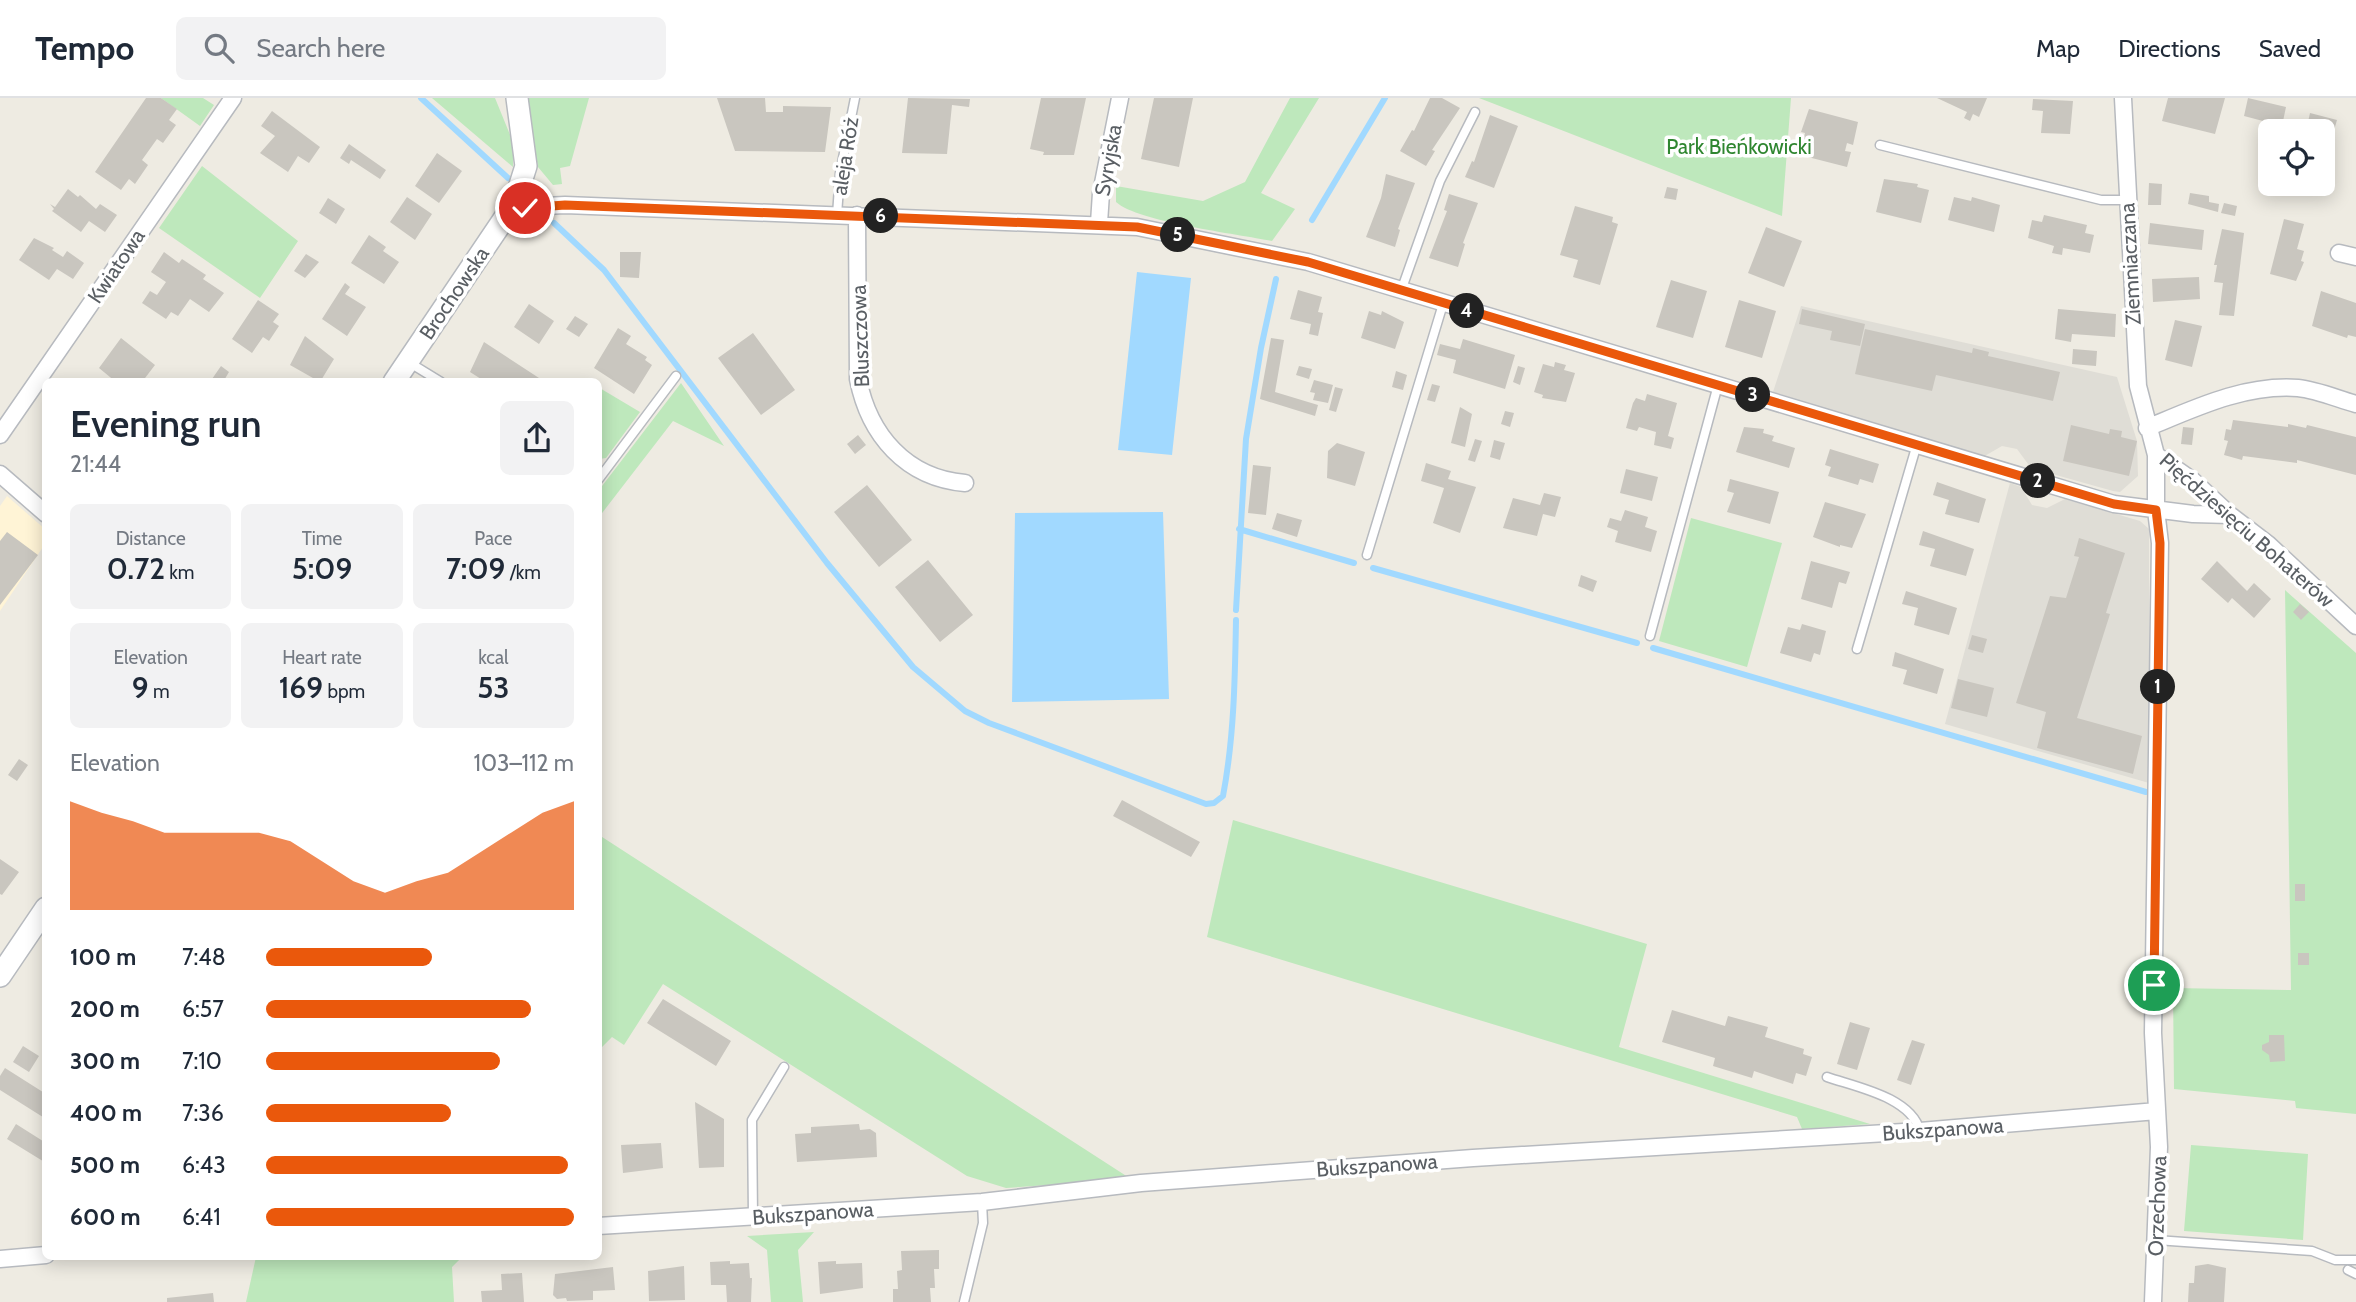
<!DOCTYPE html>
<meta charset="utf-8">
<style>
body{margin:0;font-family:Cabin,sans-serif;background:#f2f2f3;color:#1f2937;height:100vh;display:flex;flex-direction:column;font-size:26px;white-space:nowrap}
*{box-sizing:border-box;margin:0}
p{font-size:23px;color:#747a83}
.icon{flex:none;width:38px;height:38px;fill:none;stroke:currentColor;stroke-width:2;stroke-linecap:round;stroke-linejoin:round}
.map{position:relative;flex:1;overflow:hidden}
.sheet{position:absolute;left:42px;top:280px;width:560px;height:882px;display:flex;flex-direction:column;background:#fff;border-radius:10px;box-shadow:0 4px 18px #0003}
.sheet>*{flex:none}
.controls{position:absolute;left:2258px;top:21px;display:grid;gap:14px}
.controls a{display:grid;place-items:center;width:77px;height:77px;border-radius:10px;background:#fff;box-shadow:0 4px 18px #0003;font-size:35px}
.pin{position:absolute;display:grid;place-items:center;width:60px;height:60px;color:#fff;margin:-30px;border:4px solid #fff;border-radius:50%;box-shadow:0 2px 7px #0007}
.km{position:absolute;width:35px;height:35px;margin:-18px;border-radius:50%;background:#222;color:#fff;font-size:19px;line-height:35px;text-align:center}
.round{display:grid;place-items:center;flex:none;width:74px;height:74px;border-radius:10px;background:#f2f2f3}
.summary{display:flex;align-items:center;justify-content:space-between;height:119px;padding:0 28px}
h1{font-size:38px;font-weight:600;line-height:52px}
.figures{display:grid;grid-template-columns:repeat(3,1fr);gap:10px;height:119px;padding:7px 28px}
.figures div{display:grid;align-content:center;border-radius:10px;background:#f2f2f3;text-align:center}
.figures b{font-size:30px;font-weight:600}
.figures small{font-size:19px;font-weight:400}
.figures p{font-size:19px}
.chart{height:196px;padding:14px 28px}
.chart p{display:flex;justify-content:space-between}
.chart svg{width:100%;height:126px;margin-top:7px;fill:#ea580c;opacity:.7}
ul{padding:0 28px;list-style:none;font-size:23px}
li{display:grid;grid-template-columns:112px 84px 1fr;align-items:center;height:52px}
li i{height:18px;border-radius:9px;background:#ea580c}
header{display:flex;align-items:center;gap:42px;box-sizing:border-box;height:98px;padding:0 35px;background:#fff;border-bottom:2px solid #e0e1e3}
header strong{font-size:33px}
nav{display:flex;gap:38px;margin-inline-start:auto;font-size:24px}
.search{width:490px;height:63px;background:#f2f2f3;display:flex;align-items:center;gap:18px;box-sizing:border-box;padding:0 24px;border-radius:10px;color:#747a83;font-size:26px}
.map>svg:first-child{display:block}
.commercial{fill:#fff4d6}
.industrial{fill:#dfddd6}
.green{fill:#bee8bc}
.water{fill:#a1d9ff}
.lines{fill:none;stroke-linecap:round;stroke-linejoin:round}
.stream{stroke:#a1d9ff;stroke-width:6}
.building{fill:#c9c6bf}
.service-casing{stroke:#b7babf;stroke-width:11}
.minor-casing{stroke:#b7babf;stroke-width:19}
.tertiary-casing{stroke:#b7babf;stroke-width:24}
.service{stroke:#fff;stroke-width:8}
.minor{stroke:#fff;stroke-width:16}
.tertiary{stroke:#fff;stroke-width:21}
.route-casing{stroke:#fff;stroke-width:14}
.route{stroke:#ea580c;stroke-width:9}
.labels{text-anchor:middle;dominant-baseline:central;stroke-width:7;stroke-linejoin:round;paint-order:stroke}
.park-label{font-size:21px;fill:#2f8630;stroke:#fff}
.street-label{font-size:21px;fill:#5a5f64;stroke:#fff}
</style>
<header>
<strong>Tempo</strong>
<div class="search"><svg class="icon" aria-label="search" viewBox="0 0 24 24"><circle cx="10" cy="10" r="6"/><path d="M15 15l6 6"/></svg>Search here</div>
<nav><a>Map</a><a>Directions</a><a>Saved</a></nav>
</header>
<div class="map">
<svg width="2356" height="1204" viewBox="0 0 2356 1204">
<rect width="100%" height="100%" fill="#eeebe2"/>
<path class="commercial" d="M7 398 45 431V446L0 513V408Z"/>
<path class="industrial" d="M1801 208 2117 279 2137 343 2138 378 2120 394 2113 393 2031 370 2017 351 2002 348 1983 359 1773 294Z
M2010 385 2021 389 2032 407 2047 410 2065 401 2140 423 2149 431V685L1945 626Z"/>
<path class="green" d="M161 0H203L214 7 200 28Z
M432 0H495L513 44V69Z
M525 0H589L570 68 560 70 562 86 553 87 538 69Z
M1290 0H1319L1261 95 1295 111 1272 143C1238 136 1138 124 1116 104V88L1203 103 1245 84Z
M1479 0H1791L1782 118Z
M202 68 298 143 260 200 159 130Z
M681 285 724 348 673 323 599 419V392Z
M598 289 640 314 606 360 599 361Z
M1691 420 1782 445 1747 569 1659 543Z
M2285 492 2356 555V1016L2296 1010 2295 1003 2174 991 2173 890 2291 892Z
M1233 722 1647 846 1619 949 1870 1026 1802 1031 1797 1019 1207 839Z
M599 737 1131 1081 1006 1090 967 1078 663 886 624 947 612 939 599 952Z
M2191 1047 2308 1056 2303 1142 2184 1133Z
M814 1134 798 1152 803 1204H771L767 1152 747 1138Z
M256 1159V1158L462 1159 452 1169 454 1204H246Z"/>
<path class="water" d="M1137 174 1191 180 1172 357 1118 352Z
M1163 414 1169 601 1012 604 1015 415Z"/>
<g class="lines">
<path class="stream" d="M421 0 508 80
M1312 122 1385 0
M554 125 604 172 827 465 913 569 965 613 989 625 1206 706 1214 705 1223 698C1234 640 1235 581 1236 522
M1239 431 1354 465
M1373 470 1637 545
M1236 512 1246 341 1261 250 1276 181
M1653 550 2146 694"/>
</g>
<path class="building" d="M146 0H161L177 11 169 22 176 27 163 45 157 41 142 62 148 67 135 86 129 81 121 92 95 74Z
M717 0H765L766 14H783V8L831 9 825 54 735 53Z
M908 0 970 1 969 9 952 7 947 56 902 55Z
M1041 0H1086L1074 57H1043L1044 54 1030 51Z
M1154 0H1193L1179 69 1141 61Z
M1430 0H1442L1460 10 1432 52 1435 53 1426 68 1400 53 1412 32 1414 33Z
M1937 0H1987L1979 19 1973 16 1970 23 1964 20 1967 14Z
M2168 0H2225L2215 36 2162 23Z
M2248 0 2286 9 2282 28 2244 18Z
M2033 1 2073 3 2070 36 2041 35 2043 13 2032 12Z
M1809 11 1858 24 1853 47 1847 45 1845 53 1851 54 1847 69 1800 57 1805 35 1801 34Z
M272 13 320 49 309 65 298 58 288 74 260 55 275 38 261 28Z
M2310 15 2337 22 2330 46 2322 44V33H2306Z
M1490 17 1518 28 1494 90 1465 79 1472 63 1474 64Z
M349 46 386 72 380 81 351 62 349 66 340 60Z
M437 55 462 73 439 105 415 88Z
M2324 58 2335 61 2330 80 2322 78Z
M1386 76 1415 85 1398 131 1400 132 1395 149 1366 139 1381 100Z
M1884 81 1918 86 1917 89 1929 92 1921 125 1876 114Z
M2149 85 2162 86 2161 107H2148Z
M1667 89 1678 91 1676 102 1664 100Z
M68 91 78 99 80 97 96 111 100 106 117 117 105 134 89 123 81 134 52 113 54 111 50 106 55 109Z
M2190 95 2209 98V104L2219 106 2218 114 2188 106Z
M1449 96 1478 105 1463 145 1465 146 1458 169 1429 160 1447 113 1444 112Z
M407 99 432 116 415 142 390 124Z
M1954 99 1971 103 1972 99 2000 107 1994 134 1948 122Z
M328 100 345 111 336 126 319 115Z
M2224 105 2237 108 2235 118 2221 115Z
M1575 108 1613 119 1612 124 1618 126 1600 187 1573 179 1578 162 1560 157Z
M2044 117 2087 127 2085 135 2094 137 2090 155 2063 150 2062 157 2052 155 2054 148 2028 140 2032 122 2042 124Z
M2284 121 2304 126 2297 151 2304 153 2301 163 2304 164 2296 183 2270 176Z
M2150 125 2204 132 2202 152 2148 146Z
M1766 129 1802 143 1784 189 1748 175Z
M2222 131 2244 135 2234 218 2219 217 2223 185 2214 184 2217 167H2214Z
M369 137 386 149 383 153 399 164 384 186 351 165Z
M34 140 54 150 52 152 63 159 67 153 84 165 73 181 57 171 49 182 19 162Z
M164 154 179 165 182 161 206 177 203 181 224 195 209 214 190 201 178 218 171 214 166 221 142 205 150 193 157 197 166 184 151 174Z
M620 154H641L639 180 620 179Z
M306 156 319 164 305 180 294 173Z
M2199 179 2200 201 2153 204 2152 181Z
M1671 182 1707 193 1693 240 1656 229Z
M345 185 350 189 345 196 366 209 347 238 322 221Z
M1298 192 1322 199 1318 214 1323 215 1318 238 1309 236 1311 226 1290 221Z
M2321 193 2356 205V239L2348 237 2347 240 2312 228Z
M258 202 279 216 273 224 279 228 269 243 263 239 252 255 232 241Z
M1739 202 1776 213 1762 260 1725 249Z
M529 206 554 223 539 246 514 229Z
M1802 211 1865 226 1860 248 1830 242 1832 233 1799 226Z
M2058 211 2116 216 2115 239 2072 236 2071 244 2055 241Z
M1369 213 1381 217 1382 213 1404 224 1395 251 1361 240Z
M575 218 588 226 579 239 566 231Z
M2175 222 2202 228 2192 269 2165 262Z
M618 230 631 238 626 246 647 259 645 262 652 267 634 296 594 270Z
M1865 231 1972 255 1973 250 1989 254 1988 258 2060 274 2053 303 1936 277 1932 293 1855 276Z
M753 235 795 292 761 317 718 260Z
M305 238 334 261 320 284 290 267Z
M121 240 155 267 142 284H116L99 270Z
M1271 240 1284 242 1275 294 1318 307 1315 318 1260 301Z
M1463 241 1515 257 1505 291 1453 275 1456 262 1437 257 1440 246 1460 251Z
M484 244 539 280 537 284H479L481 281 470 274Z
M2073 251 2097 253 2096 268 2072 266Z
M1555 264 1566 267 1564 272 1575 275 1566 304 1542 300 1543 297 1534 294 1543 266 1554 269Z
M221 268 229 274 223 284H215L212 281Z
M1299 268 1312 271 1309 281 1296 277Z
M1518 268 1525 270 1520 287 1513 284Z
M1396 273 1407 277 1403 292 1392 289Z
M1314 282 1333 287 1328 305 1313 302 1315 295 1310 294Z
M1432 286 1440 288 1435 304 1427 302Z
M1335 289 1343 291 1336 314 1329 312Z
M1647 296 1677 305 1668 338 1674 340 1671 351 1654 347 1656 334 1639 329 1637 333 1626 330 1633 305 1636 300 1645 303Z
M1460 309 1472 316 1465 349 1451 345Z
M1505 313 1514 315 1510 329 1501 326Z
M2233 322 2288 329V326L2306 330 2307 327 2356 339V377L2297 362V365L2243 358 2242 362 2224 357 2228 343 2224 342 2226 331 2231 332Z
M2071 327 2109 336 2110 331 2122 333 2121 339 2137 343 2129 378 2063 363Z
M1744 329 1764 331 1763 335 1774 338 1772 343 1795 350 1789 370 1736 354Z
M2183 329 2194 330 2192 347 2181 346Z
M858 337 866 347 855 356 847 346Z
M1475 341 1482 343 1475 364 1468 362Z
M1494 342 1505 345 1500 362 1490 359Z
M1337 345 1365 354 1355 388 1327 380 1328 353Z
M1830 351 1879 366 1873 385 1860 381 1858 387 1828 378 1831 369 1825 367Z
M1426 365 1451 373 1448 381 1476 389 1460 435 1433 425 1444 390 1421 383Z
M1253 367 1271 369 1266 417 1248 415Z
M1626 371 1658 379 1652 403 1620 395Z
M1730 381 1779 394 1770 426 1727 414 1734 395 1727 393Z
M1937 384 1986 401 1979 425 1945 416 1949 402 1933 397Z
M867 387 912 442 879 469 834 414Z
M1544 395 1561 399 1555 419 1543 416 1537 438 1503 430 1513 400 1540 407Z
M1825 404 1866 416 1852 450 1840 447V449L1813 439Z
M1625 412 1648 419 1645 429 1657 433 1651 454 1615 444 1618 433 1607 429 1610 420 1621 423Z
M1277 415 1302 422 1297 439 1272 431Z
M1923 433 1974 451 1966 478 1930 468 1935 451 1919 447Z
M7 434 38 457 0 507V443Z
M2079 440 2125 455 2106 515 2110 516 2077 620 2142 638 2133 676 2037 650 2046 614 2016 605 2050 498 2066 500 2079 459 2074 458Z
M928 462 973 517 940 544 895 489Z
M1811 463 1850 474 1846 486 1839 484 1832 510 1801 501Z
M2217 463 2247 493 2254 485 2271 501 2254 520 2232 500 2228 505 2201 481Z
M1581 477 1597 483 1593 494 1578 488Z
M1906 493 1957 510 1949 537 1914 527 1918 510 1902 506Z
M2300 506 2309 514 2301 522 2293 514Z
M1802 526 1826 533 1820 557 1814 555 1811 564 1780 555 1788 529 1800 532Z
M1972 537 1987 541 1983 555 1968 551Z
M1895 554 1944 571 1937 596 1903 586 1907 572 1892 568Z
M1958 581 1994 590 1987 619 1951 610Z
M19 661 28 667 17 683 8 677Z
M1122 702 1200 744 1191 759 1113 718Z
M0 761 19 774 2 797 0 796Z
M2295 786H2305V803H2295Z
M2298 855H2309V867H2298Z
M663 901 731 943 716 968 647 925Z
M1672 912 1725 928 1728 918 1768 929 1765 939 1804 951 1803 956 1812 959 1806 978 1796 975 1793 986 1754 973 1752 980 1713 968 1715 960 1662 944Z
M1850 924 1870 930 1857 972 1837 966Z
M2269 937H2284L2285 963 2270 964 2269 957 2262 952V947L2269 944Z
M1912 942 1925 946 1911 987 1897 982Z
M23 948 39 958 29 974 13 964Z
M5 970 46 996V1021L0 992V978Z
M695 1004 724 1021V1069L699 1070Z
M16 1026 46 1045V1065L7 1041Z
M859 1026 860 1032 870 1031 876 1035 877 1059 797 1064 795 1036 811 1035V1029Z
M661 1045 663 1070 623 1075 621 1047Z
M939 1152V1171H934L935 1190H930L931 1204H893V1191H898L897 1173 902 1172 901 1153Z
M730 1163V1166L749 1165 750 1180H752L751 1204H727L726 1187H711L710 1164Z
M836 1163V1166L862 1165 863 1190 820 1196 818 1164Z
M2208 1166 2226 1170 2224 1204H2188L2189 1185H2194L2195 1168Z
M684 1168 685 1202 649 1203 648 1173Z
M613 1169 615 1192 593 1193V1202L567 1203 566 1200 557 1201 553 1197 555 1176Z
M522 1175 524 1204H482L481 1193 502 1192 501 1176Z
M213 1195 214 1204H167V1200Z"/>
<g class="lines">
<g class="service-casing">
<path id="service" d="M1880 47 2101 102H2126
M837 117 840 75 855 0
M1401 193 1440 83 1475 14
M410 265 441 284
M598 382 676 278
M1367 457 1443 206
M1650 538 1718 287
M1857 551 1917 346
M1827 979C1856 989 1911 999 1920 1033
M753 1119 752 1022 784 969
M2156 1142 2312 1153 2335 1162H2356
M2348 1172 2356 1176
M964 1204 983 1125 982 1104"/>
</g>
<g class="minor-casing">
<path id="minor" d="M2123 0 2138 288 2156 357 2192 382 2230 417 2268 446 2356 528
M514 106 525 109 565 107 1137 129 1308 164 2114 406 2193 416 2230 417
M857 117 858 281C869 337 906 380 965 385
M1099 125 1101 95 1120 0
M2339 155 2356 159
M2147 330C2195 310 2245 286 2298 290 2317 292 2338 301 2356 306
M0 337 233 0
M0 376 46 416
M598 1128 982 1104 1141 1085 1473 1060 1920 1033 2157 1013
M0 1161 46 1157
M2153 1204 2159 1049 2153 935 2160 445 2156 412V357"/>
</g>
<g class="tertiary-casing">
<path id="tertiary" d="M394 284 514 106 526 68 517 0
M0 878 46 810"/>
</g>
<use href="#service" class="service"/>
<use href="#minor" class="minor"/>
<use href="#tertiary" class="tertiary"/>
</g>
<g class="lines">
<g class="route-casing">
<path id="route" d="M525 110 565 107 1137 129 1308 164 2114 406 2156 412 2160 445 2154 887"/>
</g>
<use href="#route" class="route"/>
</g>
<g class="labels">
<g class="park-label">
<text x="1739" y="48">Park Bieńkowicki</text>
</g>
<g class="street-label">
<text transform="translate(845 58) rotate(-81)">aleja Róż</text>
<text transform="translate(1108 62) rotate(-80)">Syryjska</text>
<text transform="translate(2130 166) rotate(-93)">Ziemniaczana</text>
<text transform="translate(116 168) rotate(-56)">Kwiatowa</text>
<text transform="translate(454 195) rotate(-56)">Brochowska</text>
<text transform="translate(860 238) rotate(-92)">Bluszczowa</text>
<text transform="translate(2247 432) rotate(41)">Pięćdziesięciu Bohaterów</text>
<text transform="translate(1943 1031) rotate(-4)">Bukszpanowa</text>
<text transform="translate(1377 1067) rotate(-4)">Bukszpanowa</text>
<text transform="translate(2157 1108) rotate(-88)">Orzechowa</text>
<text transform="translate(813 1115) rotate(-4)">Bukszpanowa</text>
</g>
</g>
</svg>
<div class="controls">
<a><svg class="icon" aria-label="locate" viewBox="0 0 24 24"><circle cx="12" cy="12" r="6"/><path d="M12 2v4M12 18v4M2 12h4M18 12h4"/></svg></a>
</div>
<div class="pin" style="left:2154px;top:887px;background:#1e9e55"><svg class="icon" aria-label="arrive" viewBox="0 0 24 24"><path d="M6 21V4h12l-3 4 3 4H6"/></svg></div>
<div class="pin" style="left:525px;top:110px;background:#d93025"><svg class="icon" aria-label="check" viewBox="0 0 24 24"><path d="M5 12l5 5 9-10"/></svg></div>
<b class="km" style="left:2158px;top:589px">1</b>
<b class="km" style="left:2038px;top:383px">2</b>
<b class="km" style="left:1753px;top:297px">3</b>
<b class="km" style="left:1467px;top:213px">4</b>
<b class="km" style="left:1178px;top:137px">5</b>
<b class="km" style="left:881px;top:118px">6</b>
<section class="sheet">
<div class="summary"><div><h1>Evening run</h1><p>21:44</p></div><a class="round"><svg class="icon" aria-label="share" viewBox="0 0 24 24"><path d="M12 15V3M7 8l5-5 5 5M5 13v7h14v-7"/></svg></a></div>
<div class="figures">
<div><p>Distance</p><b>0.72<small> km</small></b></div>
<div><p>Time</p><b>5:09</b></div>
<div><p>Pace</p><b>7:09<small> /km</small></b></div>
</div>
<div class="figures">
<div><p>Elevation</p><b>9<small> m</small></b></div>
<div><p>Heart rate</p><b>169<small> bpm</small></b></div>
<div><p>kcal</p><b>53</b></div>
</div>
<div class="chart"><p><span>Elevation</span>103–112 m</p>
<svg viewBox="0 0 160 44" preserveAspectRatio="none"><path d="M0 44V6L10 10L20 13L30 17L40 17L50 17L60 17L70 20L80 27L90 34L100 38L110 34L120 31L130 24L140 17L150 10L160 6V44z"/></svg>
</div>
<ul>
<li><b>100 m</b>7:48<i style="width:54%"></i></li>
<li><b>200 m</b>6:57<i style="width:86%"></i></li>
<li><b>300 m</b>7:10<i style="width:76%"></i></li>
<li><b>400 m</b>7:36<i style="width:60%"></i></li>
<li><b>500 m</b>6:43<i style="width:98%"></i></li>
<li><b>600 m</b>6:41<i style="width:100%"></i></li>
</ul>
</section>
</div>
